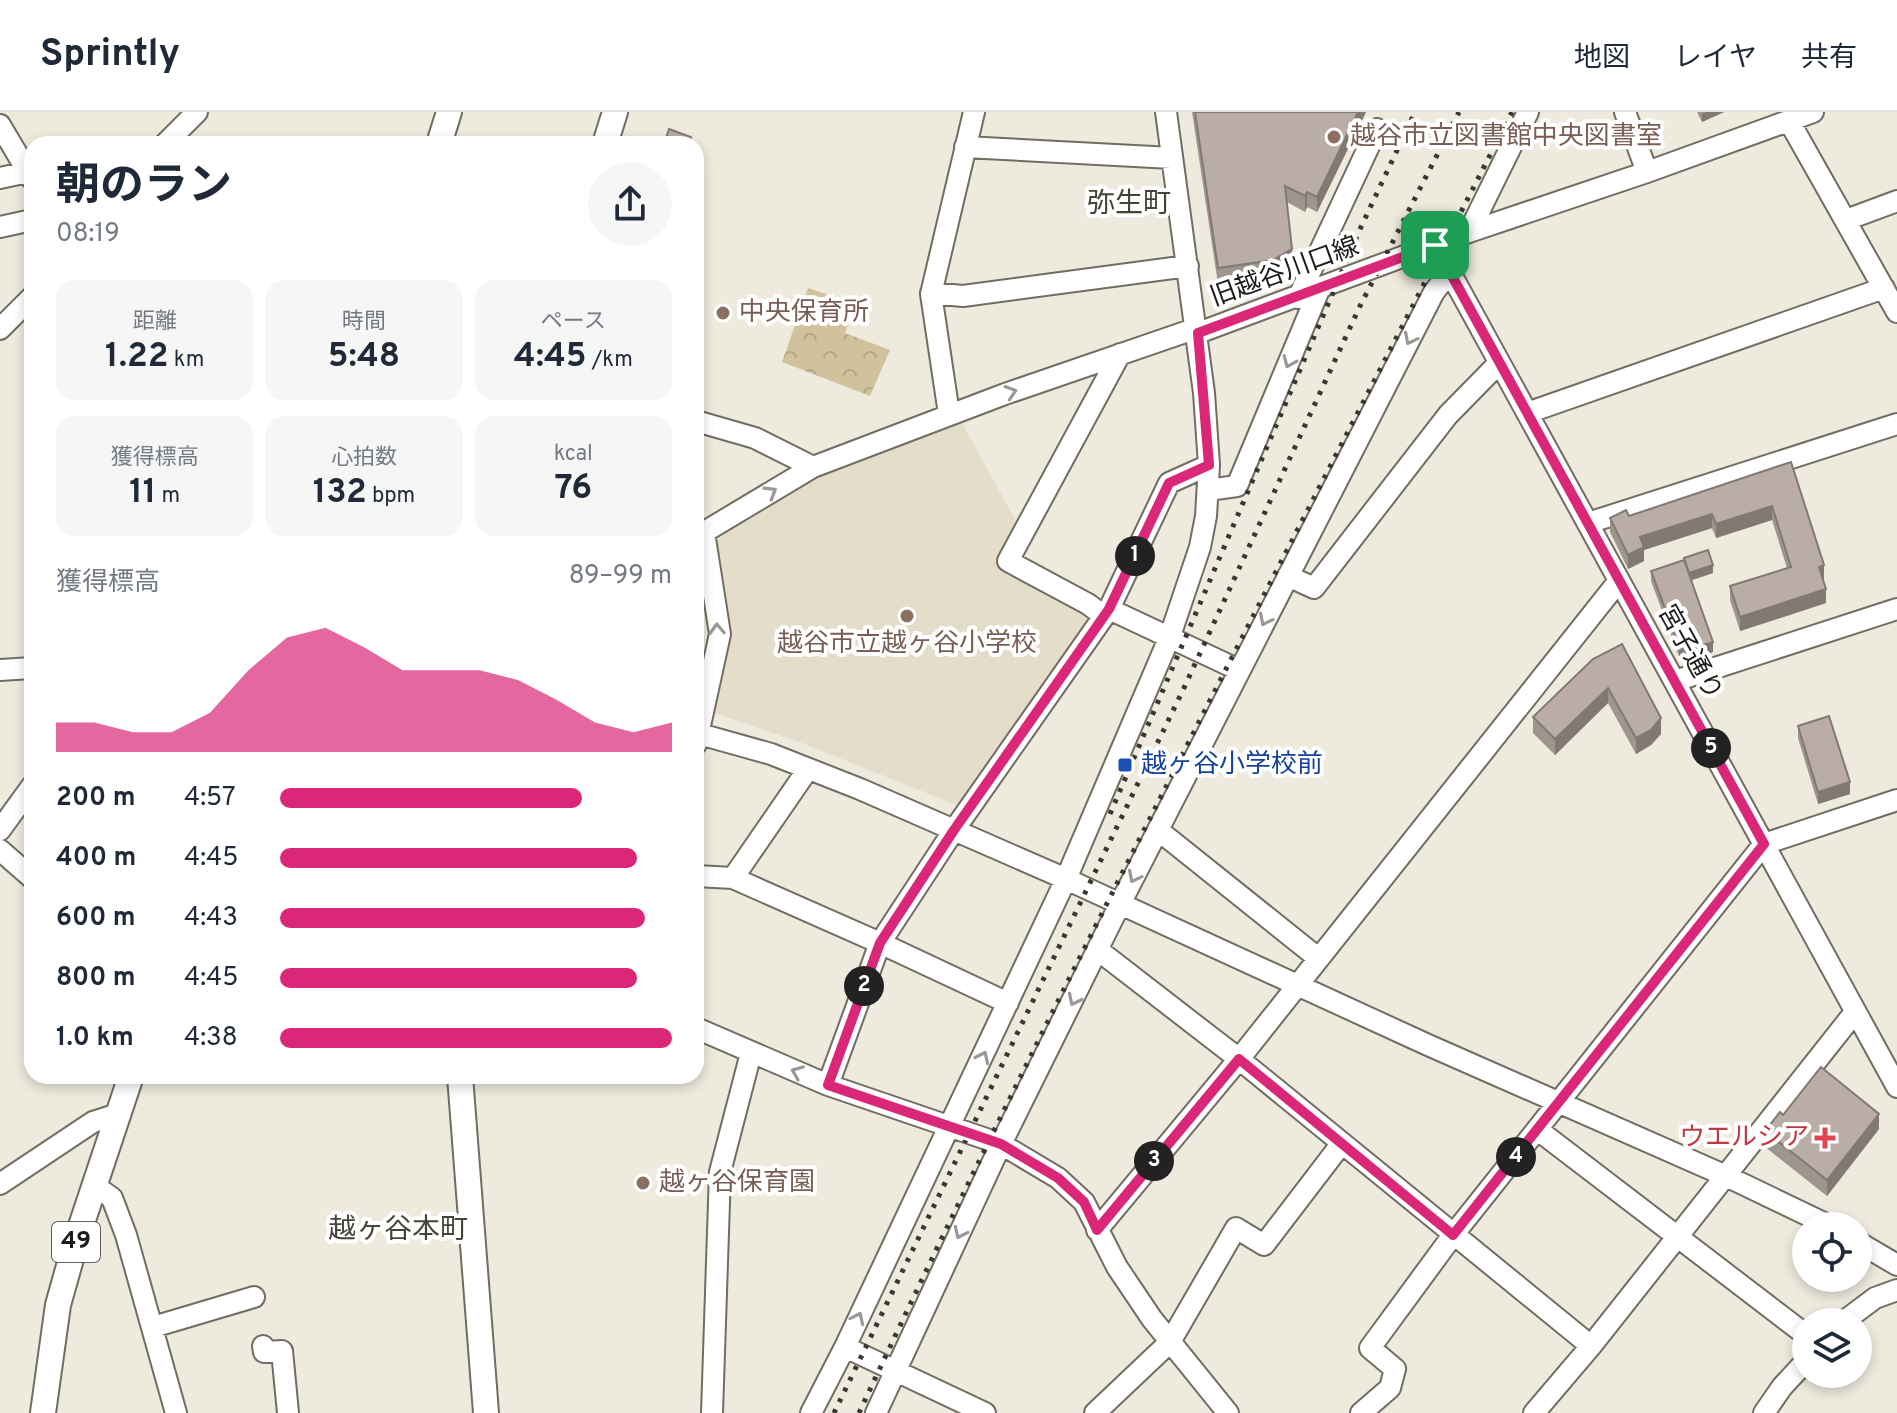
<!DOCTYPE html>
<html lang="ja">
<meta charset="utf-8">
<style>
body{margin:0;font-family:Overpass,"Noto Sans JP",sans-serif;background:#f6f6f7;color:#1f2937;height:100vh;display:flex;flex-direction:column;font-size:30px;white-space:nowrap}
*{box-sizing:border-box;margin:0}
p{font-size:26px;color:#747a83}
.icon{flex:none;width:44px;height:44px;fill:none;stroke:currentColor;stroke-width:2;stroke-linecap:round;stroke-linejoin:round}
.map{position:relative;flex:1;overflow:hidden}
.details{position:absolute;left:24px;top:24px;width:680px;height:948px;display:flex;flex-direction:column;background:#fff;border-radius:24px;box-shadow:0 4px 12px #0003}
.details>*{flex:none}
.fabs{position:absolute;left:1792px;top:1100px;display:grid;gap:16px}
.fabs a{display:grid;place-items:center;width:80px;height:80px;border-radius:50%;background:#fff;box-shadow:0 4px 12px #0003;font-size:40px}
.pin{position:absolute;display:grid;place-items:center;width:68px;height:68px;color:#fff;margin:-34px;border-radius:16px;box-shadow:0 4px 12px #0006}
.km{position:absolute;width:40px;height:40px;margin:-20px;border-radius:50%;background:#222;color:#fff;font-size:22px;line-height:40px;text-align:center}
.round{display:grid;place-items:center;flex:none;width:84px;height:84px;border-radius:42px;background:#f6f6f7}
.summary{display:flex;align-items:center;justify-content:space-between;height:136px;padding:0 32px}
h1{font-size:44px;font-weight:700;line-height:60px}
.metrics{display:grid;grid-template-columns:repeat(3,1fr);gap:12px;height:136px;padding:8px 32px}
.metrics div{display:grid;align-content:center;border-radius:20px;background:#f6f6f7;text-align:center}
.metrics b{font-size:34px;font-weight:700}
.metrics small{font-size:22px;font-weight:400}
.metrics p{font-size:22px}
.chart{height:224px;padding:16px 32px}
.chart p{display:flex;justify-content:space-between}
.chart svg{width:100%;height:144px;margin-top:8px;fill:#db2777;opacity:.7}
ul{padding:0 32px;list-style:none;font-size:26px}
li{display:grid;grid-template-columns:128px 96px 1fr;align-items:center;height:60px}
li i{height:20px;border-radius:10px;background:#db2777}
header{display:flex;align-items:center;gap:48px;box-sizing:border-box;height:112px;padding:0 40px;background:#fff;border-bottom:2px solid #e0e1e3}
header strong{font-size:38px}
nav{display:flex;gap:44px;margin-inline-start:auto;font-size:28px}
.map>svg:first-child{display:block}
.built{fill:#e4ddc9}
.park{fill:url(#park-crowns)}
.lines{fill:none;stroke-linecap:round;stroke-linejoin:round}
.minor-casing{stroke:#706d61;stroke-width:24}
.major-casing{stroke:#706d61;stroke-width:28}
.minor{stroke:#fff;stroke-width:20}
.major{stroke:#fff;stroke-width:24}
.rail{stroke:#393732;stroke-width:5;stroke-dasharray:4 8;stroke-linecap:butt}
.wall{fill:#9f958f}
.shaded-wall{fill:#827974}
.building{fill:#b9ada6;stroke:#827974;stroke-width:2}
.oneway{stroke:#9a9997}
.route-casing{stroke:#fff;stroke-width:16}
.route{stroke:#db2777;stroke-width:10}
.education-dot{fill:#8d6e63;stroke:#fff;stroke-width:3}
.transit-dot{fill:#1a4fb4;stroke:#fff;stroke-width:3}
.health-dot{fill:#e0444e;stroke:#fff;stroke-width:3}
.labels{text-anchor:middle;dominant-baseline:central;stroke-width:8;stroke-linejoin:round;paint-order:stroke}
.shield{fill:#fff;stroke:#62605d;stroke-width:2}
.shield-label{font-size:24px;font-weight:bold;fill:#1e1c18}
.education-label{font-size:26px;fill:#785e54;stroke:#fff;text-anchor:start}
.street-label{font-size:26px;fill:#1e1c18;stroke:#fff}
.transit-label{font-size:26px;fill:#164399;stroke:#fff;text-anchor:start}
.health-label{font-size:26px;fill:#be3a42;stroke:#fff;text-anchor:end}
.neighbourhood-label{font-size:28px;fill:#464339;stroke:#fff}
</style>
<header>
<strong>Sprintly</strong>
<nav><a>地図</a><a>レイヤ</a><a>共有</a></nav>
</header>
<div class="map">
<svg width="1897" height="1301" viewBox="0 0 1897 1301">
<defs>
<pattern id="park-crowns" width="20" height="18" patternUnits="userSpaceOnUse" patternTransform="scale(2)"><rect width="20" height="18" fill="#d0c39c"/><path d="M2 6a3 3 0 1 1 6 0M12 15a3 3 0 1 1 6 0" fill="none" stroke="#b2a786"/></pattern>
</defs>
<rect width="100%" height="100%" fill="#eeeadd"/>
<path class="built" d="M962 311 1018 413 1000 452 1087 499V509L959 694 802 631 712 600 713 424 799 375 868 343Z"/>
<path class="park" d="M808 176 856 192 845 221 890 238 870 284 782 250Z"/>
<g class="lines">
<g class="minor-casing">
<path id="minor" d="M1625 0 1647 60
M1789 9 1897 200
M0 13 32 67
M165 32 197 0
M965 35 1172 46
M0 66 28 60
M1846 108 1897 89
M0 115 32 108
M1469 120 1528 0
M1435 133 1897 975
M931 181 963 184 1188 154
M1298 186 1377 17
M0 217 32 185
M1198 221 1469 120 1647 60 1813 0
M1527 301 1884 176
M949 302 931 182 974 0
M696 309 755 326 813 355
M1208 378 1237 374 1319 178
M1588 411 1897 312
M696 425 813 355 1005 282 1197 216
M1288 464 1314 476 1448 303 1499 251
M1109 497 1239 558
M1104 504 1088 492 1008 449 1120 242
M0 558 32 556
M1675 569 1897 497
M696 621 771 642 860 677 1066 767 1428 933 1726 1064 1830 1114
M696 632 720 522 704 420
M0 718 32 674
M1158 718 1318 846
M0 738 32 766
M696 764 733 766 880 831 1008 891
M733 766 808 657
M1098 838 1239 947 1591 1234
M696 916 828 973 1001 1032 1058 1066 1084 1090 1117 1155 1152 1207 1228 1301
M828 973 880 831 954 718 1109 497 1169 371 1209 353
M1538 1018 1806 1223
M0 1072 93 1010 118 1002
M95 1074 112 1086 126 1123 176 1301
M1097 1118 1239 947 1618 470
M1858 1130 1897 1153
M1843 1210 1875 1186 1897 1178
M153 1215 254 1185
M263 1234 264 1240 282 1239 288 1301
M845 1235 985 1301
M712 1301 720 1060 751 941
M811 1301 845 1235 1066 767 1170 524 1200 435 1206 404 1209 353 1204 281 1166 0
M876 1301 1001 1032 1120 792 1434 180 1450 160
M1095 1301 1170 1230 1236 1116 1264 1133 1342 1031
M1361 1301 1390 1276 1395 1257 1370 1236 1453 1123 1764 732 1897 688
M1534 1301 1591 1234 1855 900
M1764 1301 1782 1275 1806 1249"/>
</g>
<g class="major-casing">
<path id="major" d="M439 32 449 0
M605 32 615 0
M460 964 486 1301
M43 1301 58 1193 76 1129 131 964"/>
</g>
<use href="#minor" class="minor"/>
<use href="#major" class="major"/>
<path class="rail" d="M1110 702 1361 115 1415 0
M834 1301 1183 578 1360 194 1459 0
M859 1301C1064 861 1292 432 1512 0"/>
</g>
<path class="wall" d="M1192 0H1366L1317 100 1307 95 1305 100 1287 90 1292 153 1273 164 1218 172Z
M1697 0H1724L1702 10Z
M1791 350 1824 468 1826 491 1740 519 1730 488V474L1787 456 1772 408 1716 426 1712 416 1644 438V449L1628 457 1610 420V406L1629 404Z
M1651 459 1713 461 1692 468 1713 540 1685 550 1683 543 1679 544 1651 469Z
M1593 547 1661 622 1651 633 1636 642 1608 591 1555 643 1533 621V605Z
M1798 614 1850 682 1818 692 1798 626Z
M1783 1003 1879 1017 1827 1084 1765 1035V1019Z"/>
<path class="shaded-wall" d="M1358 0H1366L1317 100V85Z
M1707 0H1724L1702 10V2Z
M1307 80V95L1305 100V84Z
M1292 137V153L1273 164V148Z
M1772 394V408L1716 426V412Z
M1712 402V416L1644 438V449L1628 457V443L1640 425Z
M1713 453V461L1689 469V461Z
M1824 453V468L1819 455Z
M1826 477V491L1740 519V505Z
M1713 530V540L1685 550V539Z
M1683 532V543L1679 544V533Z
M1608 576V591L1555 643V627Z
M1661 606V622L1651 633 1636 642V626Z
M1850 670V682L1818 692V680Z
M1879 1002V1017L1827 1084V1068Z"/>
<path class="building" d="M1195 0H1358L1317 85 1307 80 1305 84 1285 74 1292 137 1273 148 1218 156Z
M669 17 691 25 689 32H664Z
M1791 350 1824 453 1819 455 1826 477 1740 505 1730 474 1791 455 1772 394 1716 412 1712 402 1640 425 1644 435 1628 443 1610 406 1626 398 1629 404Z
M1708 438 1713 453 1689 461 1684 446Z
M1684 448 1713 530 1685 539 1683 532 1679 533 1651 459Z
M1622 532 1661 606 1651 618 1636 626 1608 576 1555 627 1533 605 1593 547Z
M1829 604 1850 670 1818 680 1798 614Z
M1821 955 1879 1002 1827 1068 1765 1019 1780 1000 1783 1003Z"/>
<defs><path id="oneway-chevron" d="M-2-3.5L2.5 0L-2 3.5" fill="none" stroke-width="1.6" stroke-linecap="round" stroke-linejoin="round" transform="scale(2)"/></defs>
<g class="oneway">
<use href="#oneway-chevron" transform="translate(1410 227) rotate(117)"/>
<use href="#oneway-chevron" transform="translate(1289 250) rotate(113)"/>
<use href="#oneway-chevron" transform="translate(1011 280) rotate(-18)"/>
<use href="#oneway-chevron" transform="translate(771 380) rotate(-31)"/>
<use href="#oneway-chevron" transform="translate(1265 508) rotate(117)"/>
<use href="#oneway-chevron" transform="translate(717 517) rotate(-92)"/>
<use href="#oneway-chevron" transform="translate(1134 765) rotate(117)"/>
<use href="#oneway-chevron" transform="translate(1074 888) rotate(116)"/>
<use href="#oneway-chevron" transform="translate(983 945) rotate(-64)"/>
<use href="#oneway-chevron" transform="translate(797 960) rotate(-158)"/>
<use href="#oneway-chevron" transform="translate(960 1121) rotate(115)"/>
<use href="#oneway-chevron" transform="translate(858 1206) rotate(-65)"/>
</g>
<g class="lines">
<g class="route-casing">
<path id="route" d="M1435 133 1764 732 1453 1123 1239 947 1097 1118 1084 1090 1058 1066 1001 1032 828 973 880 831 954 718 1109 497 1169 371 1209 353 1198 221Z"/>
</g>
<use href="#route" class="route"/>
</g>
<g class="education-dot">
<circle cx="1334" cy="25" r="8"/>
<circle cx="723" cy="201" r="8"/>
<circle cx="907" cy="504" r="8"/>
<circle cx="643" cy="1071" r="8"/>
</g>
<rect class="transit-dot" x="1117" y="645" width="16" height="16" rx="4"/>
<path class="health-dot" d="M1821 1014h8v8h8v8h-8v8h-8v-8h-8v-8h8z"/>
<g class="labels">
<rect class="shield" x="52" y="1110" width="48" height="40" rx="6"/>
<g class="shield-label">
<text x="76" y="1130">49</text>
</g>
<g class="education-label">
<text x="1350" y="25">越谷市立図書館中央図書室</text>
<text x="739" y="201">中央保育所</text>
<text x="907" y="532" text-anchor="middle">越谷市立越ヶ谷小学校</text>
<text x="659" y="1071">越ヶ谷保育園</text>
</g>
<g class="street-label">
<text transform="translate(1285 161) rotate(-20)">旧越谷川口線</text>
<text transform="translate(1689 541) rotate(61)">宮子通り</text>
</g>
<g class="transit-label">
<text x="1141" y="653">越ヶ谷小学校前</text>
</g>
<g class="health-label">
<text x="1809" y="1026">ウエルシア</text>
</g>
<g class="neighbourhood-label">
<text x="1129" y="93">弥生町</text>
<text x="398" y="1119">越ヶ谷本町</text>
</g>
</g>
</svg>
<div class="fabs">
<a><svg class="icon" aria-label="locate" viewBox="0 0 24 24"><circle cx="12" cy="12" r="6"/><path d="M12 2v4M12 18v4M2 12h4M18 12h4"/></svg></a>
<a><svg class="icon" aria-label="layers" viewBox="0 0 24 24"><path d="M12 4l9 5-9 5-9-5zM3 14l9 5 9-5"/></svg></a>
</div>
<div class="pin" style="left:1435px;top:133px;background:#1e9e55"><svg class="icon" aria-label="arrive" viewBox="0 0 24 24"><path d="M6 21V4h12l-3 4 3 4H6"/></svg></div>
<b class="km" style="left:1135px;top:444px">1</b>
<b class="km" style="left:864px;top:874px">2</b>
<b class="km" style="left:1154px;top:1049px">3</b>
<b class="km" style="left:1516px;top:1045px">4</b>
<b class="km" style="left:1711px;top:636px">5</b>
<section class="details">
<div class="summary"><div><h1>朝のラン</h1><p>08:19</p></div><a class="round"><svg class="icon" aria-label="share" viewBox="0 0 24 24"><path d="M12 15V3M7 8l5-5 5 5M5 13v7h14v-7"/></svg></a></div>
<div class="metrics">
<div><p>距離</p><b>1.22<small> km</small></b></div>
<div><p>時間</p><b>5:48</b></div>
<div><p>ペース</p><b>4:45<small> /km</small></b></div>
</div>
<div class="metrics">
<div><p>獲得標高</p><b>11<small> m</small></b></div>
<div><p>心拍数</p><b>132<small> bpm</small></b></div>
<div><p>kcal</p><b>76</b></div>
</div>
<div class="chart"><p><span>獲得標高</span>89–99 m</p>
<svg viewBox="0 0 160 44" preserveAspectRatio="none"><path d="M0 44V35L10 35L20 38L30 38L40 32L50 19L60 9L70 6L80 12L90 19L100 19L110 19L120 22L130 28L140 35L150 38L160 35V44z"/></svg>
</div>
<ul>
<li><b>200 m</b>4:57<i style="width:77%"></i></li>
<li><b>400 m</b>4:45<i style="width:91%"></i></li>
<li><b>600 m</b>4:43<i style="width:93%"></i></li>
<li><b>800 m</b>4:45<i style="width:91%"></i></li>
<li><b>1.0 km</b>4:38<i style="width:100%"></i></li>
</ul>
</section>
</div>
